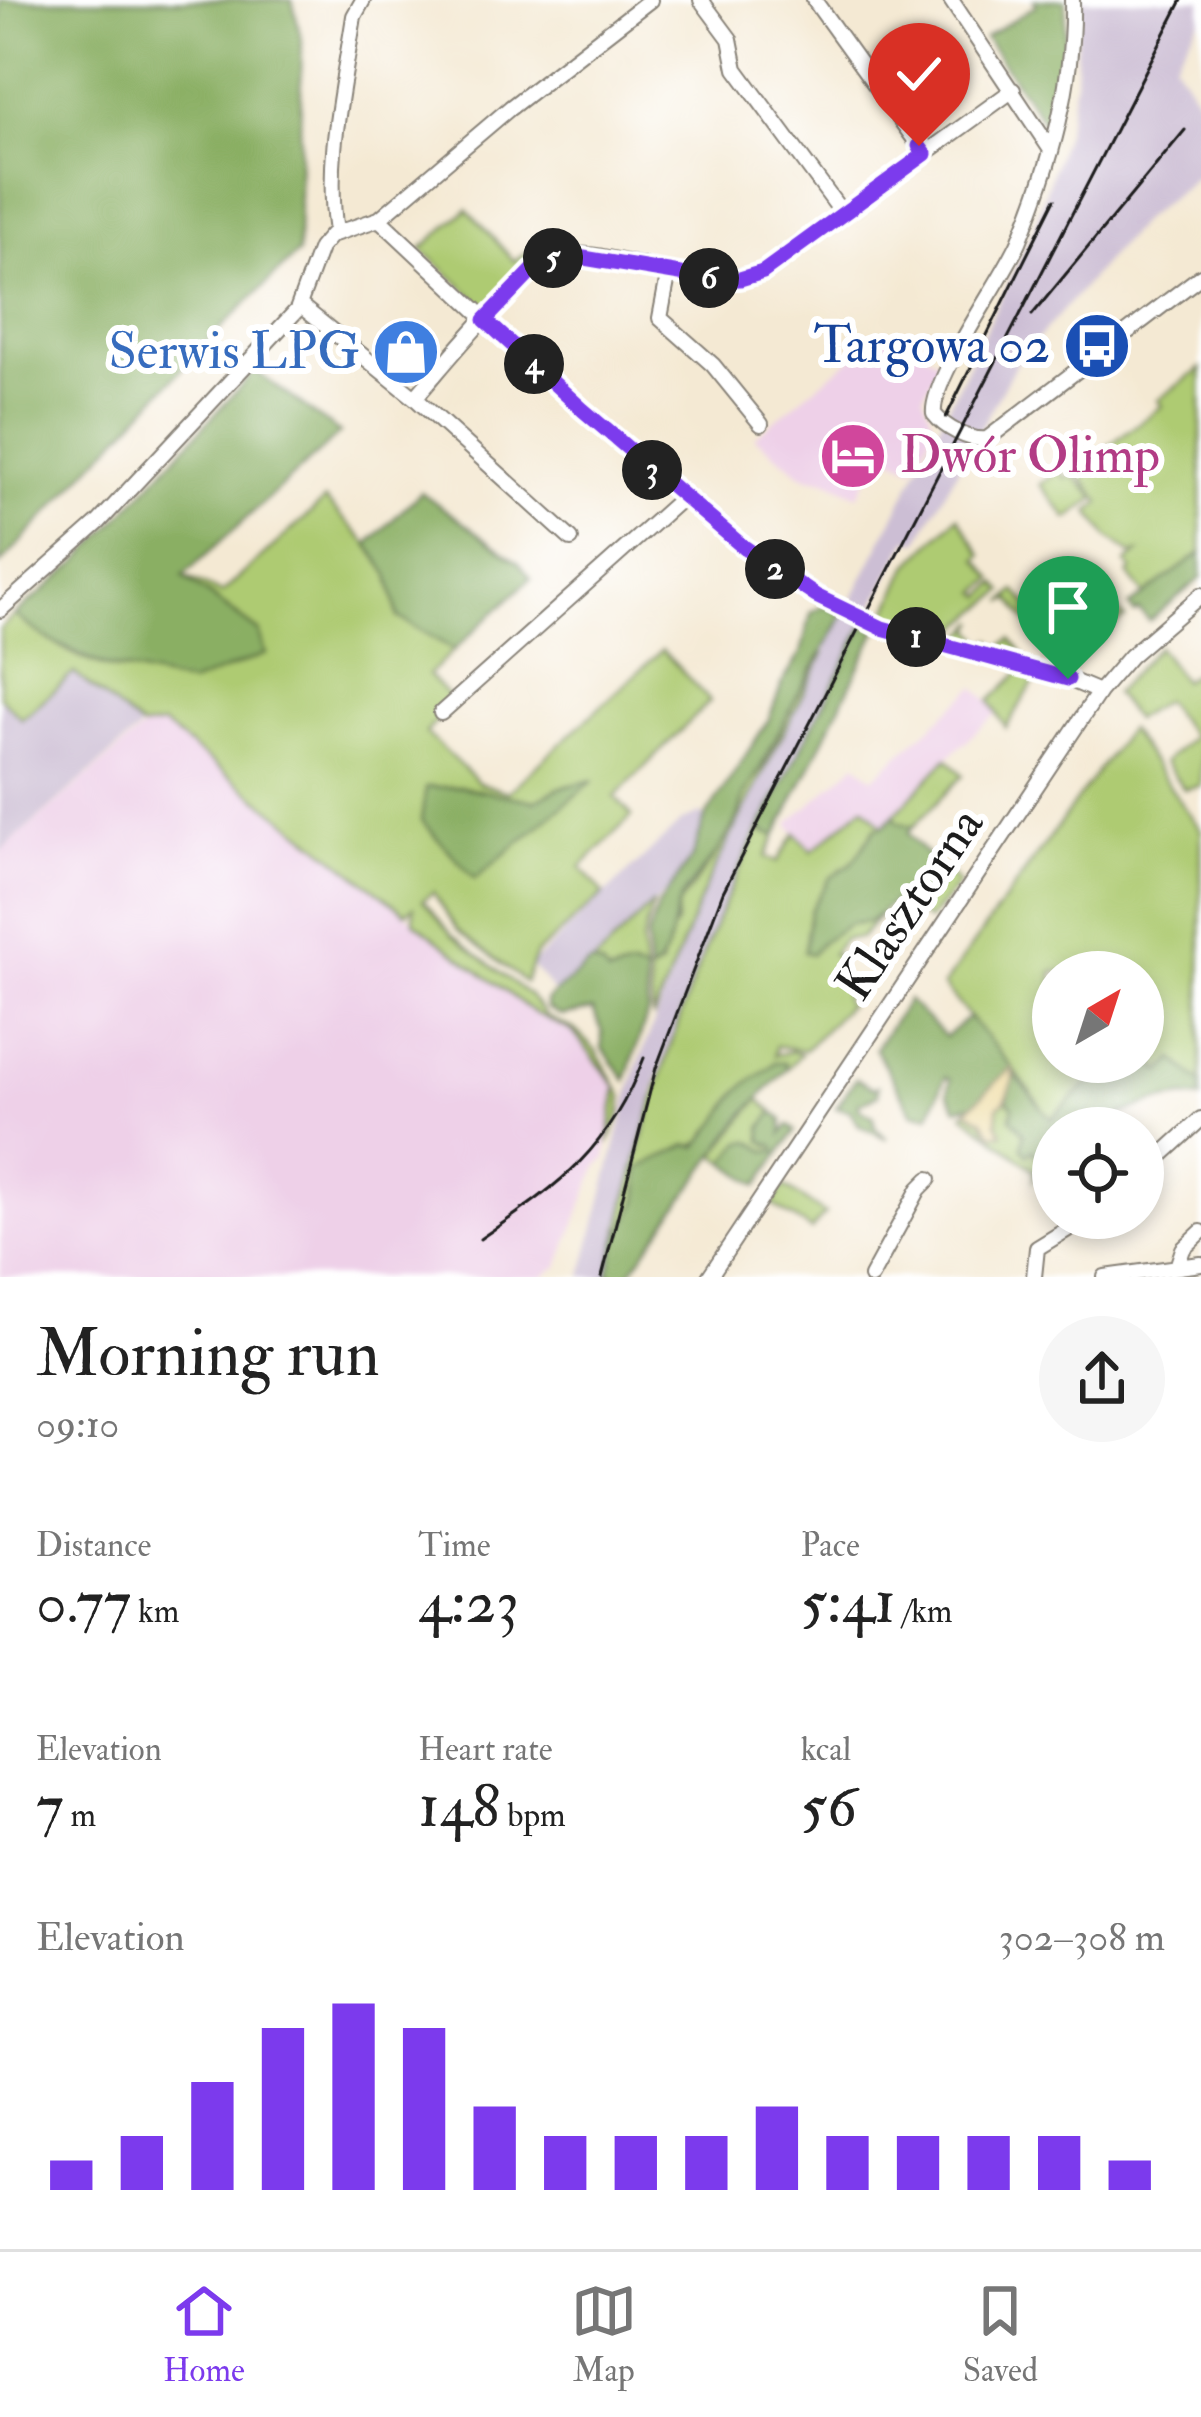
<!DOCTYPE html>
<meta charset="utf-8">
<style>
body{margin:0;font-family:"IM FELL Double Pica",serif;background:#f6f6f6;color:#222;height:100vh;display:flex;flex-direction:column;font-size:45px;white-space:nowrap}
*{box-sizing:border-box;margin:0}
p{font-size:39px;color:#767676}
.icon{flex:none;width:66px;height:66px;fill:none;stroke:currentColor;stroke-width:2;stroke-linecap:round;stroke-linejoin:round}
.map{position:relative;height:1277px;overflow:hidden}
.drawer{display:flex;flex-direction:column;background:#fff;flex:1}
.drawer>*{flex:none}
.needle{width:78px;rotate:39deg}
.tools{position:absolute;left:1032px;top:951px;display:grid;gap:24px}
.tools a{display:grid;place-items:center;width:132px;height:132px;border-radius:50%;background:#fff;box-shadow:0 6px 18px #0003;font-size:60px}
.pin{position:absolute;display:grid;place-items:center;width:102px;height:102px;color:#fff;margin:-123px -51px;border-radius:50% 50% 50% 0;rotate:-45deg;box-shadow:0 0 12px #0007}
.pin .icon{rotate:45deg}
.km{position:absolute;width:60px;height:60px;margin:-30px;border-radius:50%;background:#222;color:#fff;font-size:33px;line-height:60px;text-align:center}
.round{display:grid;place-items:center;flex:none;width:126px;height:126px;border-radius:63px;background:#f6f6f6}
.head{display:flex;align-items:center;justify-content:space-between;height:204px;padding:0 36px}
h1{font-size:66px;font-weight:600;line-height:90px}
.figures{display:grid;grid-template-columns:repeat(3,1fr);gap:18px;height:204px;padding:12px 36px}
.figures div{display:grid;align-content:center}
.figures b{font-size:60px;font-weight:600}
.figures small{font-size:33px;font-weight:400}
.figures p{font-size:33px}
.chart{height:336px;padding:24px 36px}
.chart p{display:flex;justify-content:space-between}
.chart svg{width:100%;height:216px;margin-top:12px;stroke:#7c3aed;stroke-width:6}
.tab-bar{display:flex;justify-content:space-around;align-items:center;height:168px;border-top:3px solid #e0e0e0;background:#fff;font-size:33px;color:#767676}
.tab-bar a{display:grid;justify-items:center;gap:6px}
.tab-bar .selected{color:#7c3aed}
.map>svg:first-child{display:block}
.built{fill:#eed0e8}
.industrial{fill:#ccbed4}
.green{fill:#aecb72;stroke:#657447;stroke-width:3}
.forest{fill:#8aaf64;stroke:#536640;stroke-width:3}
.sand{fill:#eeda9e;stroke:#857b5d;stroke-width:3}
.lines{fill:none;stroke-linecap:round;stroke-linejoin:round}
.minor-casing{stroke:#888278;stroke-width:18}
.minor{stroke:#fff;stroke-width:14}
.rail{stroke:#1c1c1c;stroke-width:3}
.minor-bridge-casing{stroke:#888278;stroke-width:18;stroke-linecap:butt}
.minor-bridge{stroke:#fff;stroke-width:14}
.route-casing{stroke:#fff;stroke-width:24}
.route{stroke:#7c3aed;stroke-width:15}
.labels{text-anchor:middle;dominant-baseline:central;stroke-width:12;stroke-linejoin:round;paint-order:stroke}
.transit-label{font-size:51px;fill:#164399;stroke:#fff;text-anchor:end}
.shop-label{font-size:51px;fill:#366cbe;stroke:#fff;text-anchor:end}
.hotel-label{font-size:51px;fill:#b23c85;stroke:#fff;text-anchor:start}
.street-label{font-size:51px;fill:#1c1c1c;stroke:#fff}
</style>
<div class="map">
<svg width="1201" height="1277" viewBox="0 0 1201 1277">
<rect width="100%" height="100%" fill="#fff"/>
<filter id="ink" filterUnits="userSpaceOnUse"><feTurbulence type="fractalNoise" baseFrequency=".00833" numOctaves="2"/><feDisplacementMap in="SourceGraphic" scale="24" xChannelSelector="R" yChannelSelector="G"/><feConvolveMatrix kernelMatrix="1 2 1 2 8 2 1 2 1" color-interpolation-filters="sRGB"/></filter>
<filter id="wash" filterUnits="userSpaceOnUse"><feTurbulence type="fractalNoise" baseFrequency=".004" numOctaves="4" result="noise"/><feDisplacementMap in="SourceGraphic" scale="48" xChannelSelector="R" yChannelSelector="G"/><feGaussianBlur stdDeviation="2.7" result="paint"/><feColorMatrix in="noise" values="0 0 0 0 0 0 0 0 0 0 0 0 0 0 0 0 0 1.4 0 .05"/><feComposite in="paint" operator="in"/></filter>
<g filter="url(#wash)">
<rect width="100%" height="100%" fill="#f4e9d3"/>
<path class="built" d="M886 330 941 362 923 395 935 426 914 468 882 453 858 495 826 480 804 476 754 437Z
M975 687 999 711 931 773 884 827 863 807 812 851 788 824 857 763 873 778Z
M152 721 163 725 533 1013 572 1031 617 1087 606 1159 598 1165 559 1266 542 1277H0V852Z"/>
<path class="industrial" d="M1078 0H1201V19L1174 62 1201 104V173L1140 222 1016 364 918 542 908 539 745 857 693 975 656 1083 608 1277H582L635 1072 705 888 907 491 1032 233 1065 132 1075 82Z
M73 672 141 728 0 852V697L22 718Z
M700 813 705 818 693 856 666 892 594 963 554 993 532 966 535 961 681 822Z"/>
<path class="green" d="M467 209 514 261 531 250 539 259 490 305 484 306 421 249Z
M1201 368V553L1144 595 1128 574 1132 570 1126 563 1138 553 1131 554 1108 537 1089 512 1101 502 1076 470 1162 406 1158 400Z
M1061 470 1065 478 1074 476 1096 498 1068 519 1040 484Z
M325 500 368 544 389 575 398 617 454 650 428 675 454 702 426 733 479 783 508 792 662 650 710 701 615 797 632 816 581 867 604 894 536 954 525 982 457 930 433 892 423 900 453 936 530 996 546 1017 574 1029 595 1050 623 1096 621 1113 608 1144 617 1087 572 1031 534 1013 414 922V907L406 913 163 725 141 728 74 673 22 719 0 697V629L15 615C47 641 99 676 143 670 175 666 226 642 259 631L179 573 222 593Z
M958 516 982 555 978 559 994 579 979 592 984 596 997 583 1004 591 953 633 886 616 908 566Z
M1016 591 1032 608 1029 611 1058 648 1070 638 1073 642 1058 662 1046 659 1052 654 1011 599 1004 602Z
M1109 602 1125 618 1101 635 1092 622Z
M978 621 973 629 985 644 992 640 999 648 1011 639 1028 660 960 640Z
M1158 647 1183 681 1201 669V786L1184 789 1164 762 1192 737 1164 701 1134 719 1114 693Z
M825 652 705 887 653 1018 649 972 661 966 666 939 676 924 677 907 718 852 727 829 740 810 745 793 766 762 795 700Z
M1020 672 1059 684 1036 679 1006 728 990 701Z
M1128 729 1201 830V1083L1175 1060 1162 1072 1143 1054V972H1053V1062H1113L1050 1119 1012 1067 943 986Z
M947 758 963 775 913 827 897 822 894 815Z
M864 806 884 827 875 828 852 863 840 870 810 911 804 951 849 923 869 922 882 914 860 938 844 939 832 954 842 958 831 970 845 983 844 1000 848 1005 805 1050 776 1046 775 1055 792 1051 801 1054 787 1069 784 1062 738 1093 719 1125 710 1130 703 1141 659 1162 638 1187 639 1200 616 1243C651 1098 692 959 761 826L764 832 776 836 766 857 777 862 796 833 812 851Z
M935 865 941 872 945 869 959 884 928 921 898 896 938 875Z
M653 903 642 942 645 972 631 968 605 975 602 967 594 963Z
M759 1099 773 1112 762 1128 768 1145 776 1146V1151H737L725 1162 715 1155Z
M1007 1100 1013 1107 1015 1121 1044 1163 1034 1179V1170L964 1114 967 1110 983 1120 986 1127 997 1124 998 1106Z
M784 1186 825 1214 811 1230 772 1204Z"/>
<path class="forest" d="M0 0H292L302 40 298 253 213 336 0 565Z
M1034 0H1066L1065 50 1050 127 1046 126 985 38 1036 5Z
M255 371 340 433 183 576 259 632 266 654 190 684 101 664 45 638 15 615 78 562Z
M421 492 519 563 531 578 454 650 398 617 389 575 368 544Z
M1201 553V578L1149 621 1139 610 1134 613 1129 606Z
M824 605 843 615C828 645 808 674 793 704 778 734 763 765 746 792 741 800 743 801 740 810 739 815 723 844 719 849 707 867 683 888 677 909 670 931 671 959 649 972L647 939 658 906 693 856 705 818 769 719 782 684 801 653 811 613Z
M864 625 877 631 776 836 764 832 761 826Z
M594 780 475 879 421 820 426 787H462L535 801 559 788Z
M894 815 898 822 913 827 908 833 935 865 940 883 923 893 910 888 869 922 849 924 821 942 812 954 804 952 810 911 830 878 852 863 876 828 884 826Z
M591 963 602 967 608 975 631 968 645 972 648 1012 626 1080 602 1048V1031L593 1010 561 1016 546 1008V1000Z
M908 1000 945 1037 969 1017 1012 1067 973 1104 957 1108 948 1093 950 1079 945 1077 930 1115 913 1113 875 1049Z
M1143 1054 1162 1072 1174 1059 1201 1083V1099L1184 1097 1154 1102 1123 1114 1106 1128H1053V1168L1039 1176 1036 1170 1044 1163 1033 1150 1027 1154 1022 1147 1024 1133 1011 1118 1013 1107 1007 1100 1014 1074 1051 1119 1113 1062H1143Z
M775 1062H785L787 1069 745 1113 627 1277H608L616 1243 639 1200V1169L687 1145 697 1147C715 1130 723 1112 738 1092 748 1079 766 1074 775 1062Z
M856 1078 874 1088 878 1086V1095L859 1103V1108L874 1117 875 1127 887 1139 859 1125 850 1111 836 1108Z
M773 1112 783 1120 782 1134 789 1125 795 1131 758 1186 725 1162 742 1142 751 1141 766 1151H776L775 1146 762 1141V1128Z"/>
<path class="sand" d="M1012 1067C1016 1078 1009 1101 998 1106L997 1123 1003 1133 992 1134 983 1120 967 1110Z"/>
</g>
<g filter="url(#ink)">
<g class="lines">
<g class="minor-casing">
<path id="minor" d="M701 0 730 39 736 69 843 214
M814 0 925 154
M951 0 1051 150
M1072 0C1074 84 1051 165 1019 242 1002 281 930 380 934 414 945 428 969 441 987 439L1201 276
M379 219 583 410 683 497 741 545 832 604
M336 232C325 159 343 89 354 16L363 0
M669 271 660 318 713 365 761 424
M301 306 415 398 571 539
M415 398C444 365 523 265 561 256 589 250 625 263 653 268 691 275 724 284 762 272L1013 90
M0 610 99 522 297 310 320 248 331 235 379 219 510 108 650 0
M878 627 1068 679 1099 692
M441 713 683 497
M1143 1172 1201 1119
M1177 1267 1183 1249 1201 1232
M709 1277 1099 692 1130 656 1201 595
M871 1277 919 1189 929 1179
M1034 1277 1037 1248 1086 1218
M1105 1277 1201 1264"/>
</g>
<use href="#minor" class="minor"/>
<path class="rail" d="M1032 315 1185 130
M946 417 1055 199
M480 1239C561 1183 607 1153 644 1058
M602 1277 656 1068 723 892 1182 0"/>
<g class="minor-bridge-casing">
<path id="minor-bridge" d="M832 604 878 627"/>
</g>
<use href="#minor-bridge" class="minor-bridge"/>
</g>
</g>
<g class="lines" filter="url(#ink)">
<g class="route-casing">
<path id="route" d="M919 146 925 154 763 272 740 279 716 280 566 255 535 268 485 320 583 410 741 545 816 596 882 628 1068 679"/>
</g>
<use href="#route" class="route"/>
</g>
<defs>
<g id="bus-disc" transform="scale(3.45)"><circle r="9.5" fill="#1a4fb4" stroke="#fff"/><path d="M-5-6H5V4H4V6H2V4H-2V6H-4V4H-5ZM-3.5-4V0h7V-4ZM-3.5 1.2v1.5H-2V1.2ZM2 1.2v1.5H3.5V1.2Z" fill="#fff"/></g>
<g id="shop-disc" transform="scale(3.45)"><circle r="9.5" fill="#3f7fe0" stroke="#fff"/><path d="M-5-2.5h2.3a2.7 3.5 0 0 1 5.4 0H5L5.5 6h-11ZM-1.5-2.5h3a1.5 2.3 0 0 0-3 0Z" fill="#fff"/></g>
<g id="hotel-disc" transform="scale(3.45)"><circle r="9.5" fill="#d1479c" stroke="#fff"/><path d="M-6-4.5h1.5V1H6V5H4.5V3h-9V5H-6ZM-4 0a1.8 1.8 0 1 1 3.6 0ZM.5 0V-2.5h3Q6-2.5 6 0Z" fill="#fff"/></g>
</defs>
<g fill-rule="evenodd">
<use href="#bus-disc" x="1097" y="346"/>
<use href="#shop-disc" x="406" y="352"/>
<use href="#hotel-disc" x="853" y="456"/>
</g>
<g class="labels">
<g class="transit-label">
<text x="1050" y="346">Targowa 02</text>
</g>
<g class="shop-label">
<text x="360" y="352">Serwis LPG</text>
</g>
<g class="hotel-label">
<text x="900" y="456">Dwór Olimp</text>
</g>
<g class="street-label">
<text transform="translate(910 904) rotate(-56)">Klasztorna</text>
</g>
</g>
</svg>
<div class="tools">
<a><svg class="needle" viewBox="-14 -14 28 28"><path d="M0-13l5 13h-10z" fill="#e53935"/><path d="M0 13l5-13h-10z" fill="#767676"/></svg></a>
<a><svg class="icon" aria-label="locate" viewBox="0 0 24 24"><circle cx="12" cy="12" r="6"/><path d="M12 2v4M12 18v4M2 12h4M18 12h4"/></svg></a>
</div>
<div class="pin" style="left:1068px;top:679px;background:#1e9e55"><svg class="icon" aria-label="arrive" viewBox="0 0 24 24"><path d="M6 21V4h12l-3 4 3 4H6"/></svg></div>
<div class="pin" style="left:919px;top:146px;background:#d93025"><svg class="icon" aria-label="check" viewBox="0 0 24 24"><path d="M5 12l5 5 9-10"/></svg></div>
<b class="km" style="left:916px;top:637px">1</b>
<b class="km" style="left:775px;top:569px">2</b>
<b class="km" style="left:652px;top:470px">3</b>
<b class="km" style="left:534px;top:364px">4</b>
<b class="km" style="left:553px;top:258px">5</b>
<b class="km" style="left:709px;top:278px">6</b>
</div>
<section class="drawer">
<div class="head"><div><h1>Morning run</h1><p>09:10</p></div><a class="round"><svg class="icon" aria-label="share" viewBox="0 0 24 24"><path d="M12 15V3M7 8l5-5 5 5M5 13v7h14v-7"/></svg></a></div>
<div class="figures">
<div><p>Distance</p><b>0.77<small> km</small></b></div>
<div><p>Time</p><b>4:23</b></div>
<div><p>Pace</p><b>5:41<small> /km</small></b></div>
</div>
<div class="figures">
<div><p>Elevation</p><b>7<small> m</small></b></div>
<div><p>Heart rate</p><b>148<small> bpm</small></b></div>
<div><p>kcal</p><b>56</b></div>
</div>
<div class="chart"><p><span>Elevation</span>302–308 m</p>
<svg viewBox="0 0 160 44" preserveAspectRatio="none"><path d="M5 44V38M15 44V33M25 44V22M35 44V11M45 44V6M55 44V11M65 44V27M75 44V33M85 44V33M95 44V33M105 44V27M115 44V33M125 44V33M135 44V33M145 44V33M155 44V38"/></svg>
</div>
</section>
<nav class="tab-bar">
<a class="selected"><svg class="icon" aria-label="home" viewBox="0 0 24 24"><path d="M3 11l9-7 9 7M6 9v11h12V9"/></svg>Home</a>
<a><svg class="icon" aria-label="map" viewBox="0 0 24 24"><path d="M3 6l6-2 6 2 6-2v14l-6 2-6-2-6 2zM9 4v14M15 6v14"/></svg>Map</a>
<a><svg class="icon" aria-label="saved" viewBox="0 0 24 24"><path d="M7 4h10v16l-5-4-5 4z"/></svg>Saved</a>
</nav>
